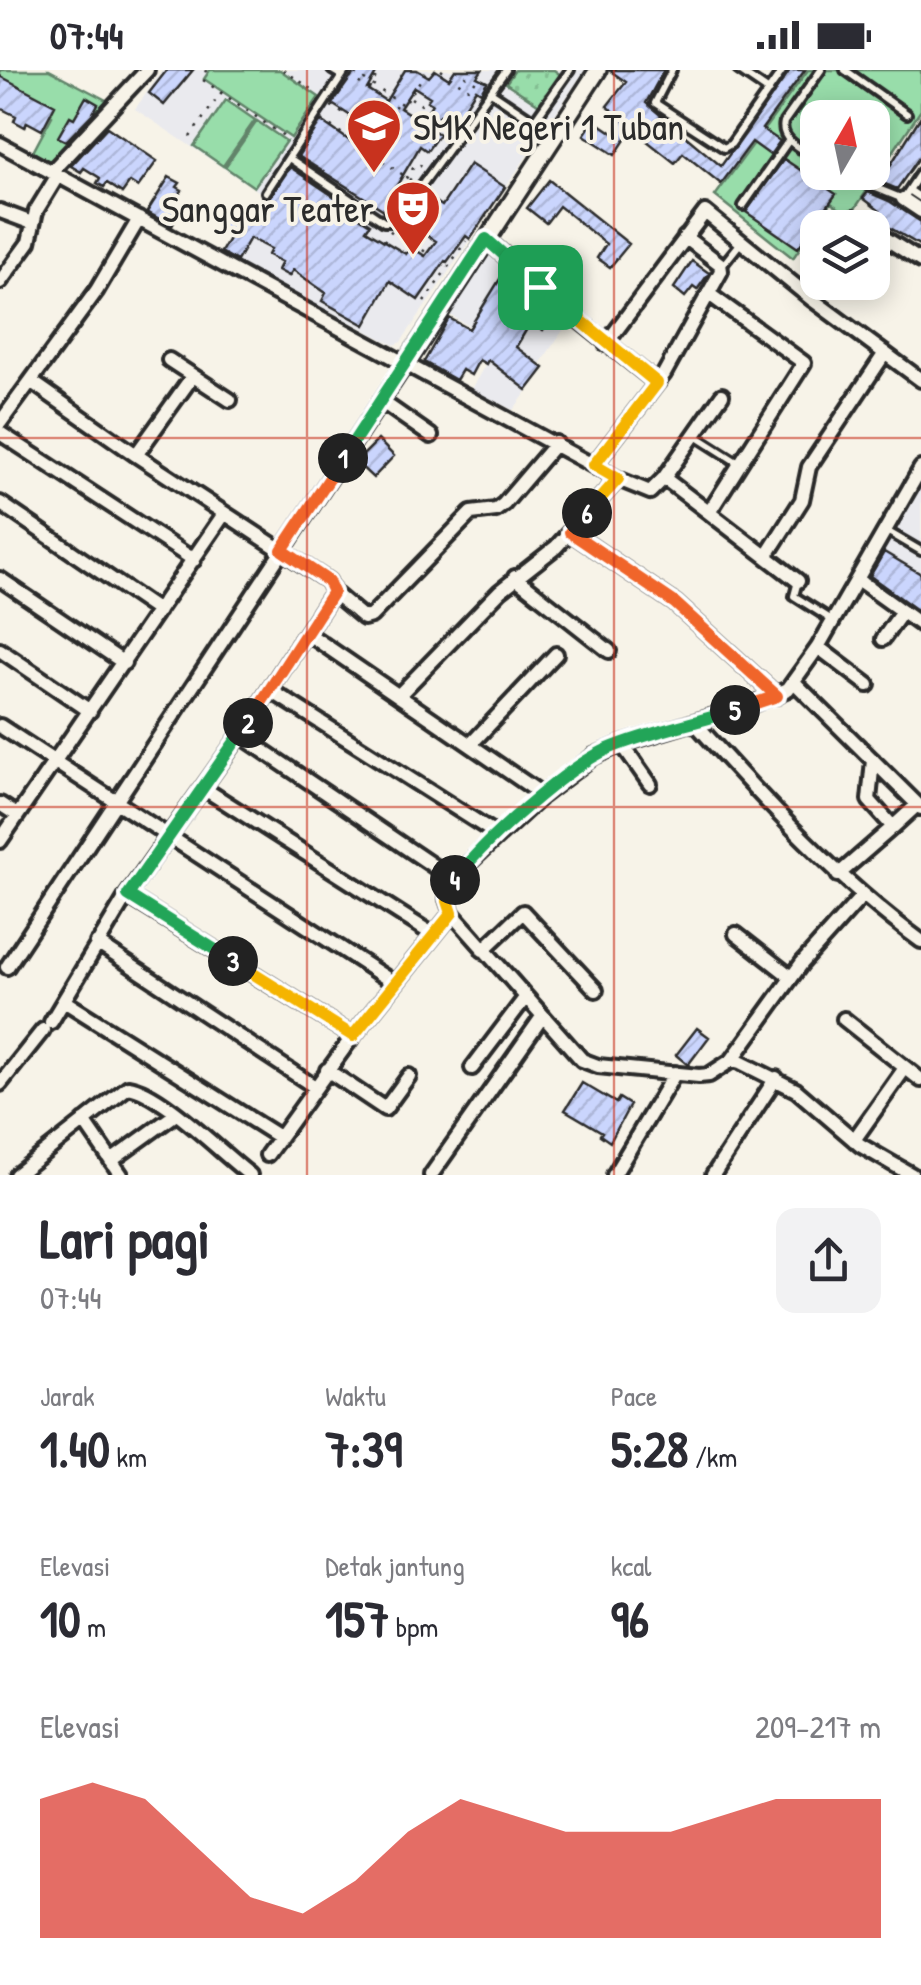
<!DOCTYPE html>
<html lang="id">
<meta charset="utf-8">
<style>
body{margin:0;font-family:"Patrick Hand",sans-serif;background:#f2f2f3;color:#2b2b33;height:100vh;display:flex;flex-direction:column;font-size:38px;white-space:nowrap}
*{box-sizing:border-box;margin:0}
p{font-size:32px;color:#7c7c81}
.icon{flex:none;width:55px;height:55px;fill:none;stroke:currentColor;stroke-width:2;stroke-linecap:round;stroke-linejoin:round}
.map{position:relative;height:1105px;overflow:hidden}
.panel{display:flex;flex-direction:column;background:#fff;flex:1}
.panel>*{flex:none}
.needle{width:65px;rotate:9deg}
.fabs{position:absolute;left:800px;top:30px;display:grid;gap:20px}
.fabs a{display:grid;place-items:center;width:90px;height:90px;border-radius:20px;background:#fff;box-shadow:0 5px 25px #0003;font-size:50px}
.pin{position:absolute;display:grid;place-items:center;width:85px;height:85px;color:#fff;margin:-42px;border-radius:20px;box-shadow:0 5px 15px #0006}
.km{position:absolute;width:50px;height:50px;margin:-25px;border-radius:50%;background:#222;color:#fff;font-size:28px;line-height:50px;text-align:center}
.round{display:grid;place-items:center;flex:none;width:105px;height:105px;border-radius:20px;background:#f2f2f3}
.head{display:flex;align-items:center;justify-content:space-between;height:170px;padding:0 40px}
h1{font-size:55px;font-weight:800;line-height:75px}
.stats{display:grid;grid-template-columns:repeat(3,1fr);gap:15px;height:170px;padding:10px 40px}
.stats div{display:grid;align-content:center}
.stats b{font-size:50px;font-weight:800}
.stats small{font-size:28px;font-weight:400}
.stats p{font-size:28px}
.chart{height:280px;padding:20px 40px}
.chart p{display:flex;justify-content:space-between}
.chart svg{width:100%;height:180px;margin-top:10px;fill:#d93025;opacity:.7}
.status{display:flex;justify-content:space-between;align-items:center;height:70px;padding:0 50px;background:#fff;direction:ltr}
.status svg{height:28px;fill:currentColor}
.map>svg:first-child{display:block}
.built{fill:#eaeaee}
.grass{fill:#98ddaa;stroke:#62846a;stroke-width:2.5;fill-rule:evenodd}
.park{fill:url(#park-dots);stroke:#62846a;stroke-width:2.5}
.building{fill:url(#building-hatch);stroke:#2b2b2b;stroke-width:2.5;fill-rule:evenodd}
.lines{fill:none;stroke-linecap:round;stroke-linejoin:round}
.service-casing{stroke:#2b2b2b;stroke-width:14}
.minor-casing{stroke:#2b2b2b;stroke-width:20}
.tertiary-casing{stroke:#2b2b2b;stroke-width:22}
.path{stroke:#2b2b2b;stroke-width:2.5;stroke-dasharray:2.5 8;stroke-linecap:butt}
.service{stroke:#f7f3e8;stroke-width:6}
.minor{stroke:#f7f3e8;stroke-width:12}
.tertiary{stroke:#f7f3e8;stroke-width:15}
.split-1-casing{stroke:#fff;stroke-width:20}
.split-2-casing{stroke:#fff;stroke-width:20}
.split-3-casing{stroke:#fff;stroke-width:20}
.split-4-casing{stroke:#fff;stroke-width:20}
.split-5-casing{stroke:#fff;stroke-width:20}
.split-6-casing{stroke:#fff;stroke-width:20}
.split-7-casing{stroke:#fff;stroke-width:20}
.split-1{stroke:#22a559;stroke-width:12}
.split-2{stroke:#f0652b;stroke-width:12}
.split-3{stroke:#22a559;stroke-width:12}
.split-4{stroke:#f5b400;stroke-width:12}
.split-5{stroke:#22a559;stroke-width:12}
.split-6{stroke:#f0652b;stroke-width:12}
.split-7{stroke:#f5b400;stroke-width:12}
.grid{fill:none;stroke:#c8321e;stroke-width:2.5;stroke-opacity:0.55}
.labels{text-anchor:middle;dominant-baseline:central;stroke-width:8;stroke-linejoin:round;paint-order:stroke}
.poi-label{font-size:38px;fill:#2b2b2b;stroke:#f7f3e8;text-anchor:start}
</style>
<div class="status"><b>07:44</b><svg viewBox="0 0 49 12"><path d="M0 12V9h3v3zM5 12V6h3v6zM10 12V3h3v9zM15 12V0h3v12zM26 1h20v11H26zM47 4h2v5h-2z"/></svg></div>
<div class="map">
<svg width="921" height="1105" viewBox="0 0 921 1105">
<defs>
<pattern id="park-dots" width="8" height="8" patternUnits="userSpaceOnUse" patternTransform="scale(2.5)"><rect width="8" height="8" fill="#98ddaa"/><path d="M2 2h.1M6 6h.1" fill="none" stroke="#83be92" stroke-width="1.8" stroke-linecap="round"/></pattern>
<pattern id="building-hatch" width="6" height="6" patternUnits="userSpaceOnUse" patternTransform="scale(2.5)"><rect width="6" height="6" fill="#cad5fd"/><path d="M-1 1l2-2M0 6l6-6M5 7l2-2" fill="none" stroke="#aeb7d9"/></pattern>
</defs>
<rect width="100%" height="100%" fill="#f7f3e8"/>
<filter id="ink" filterUnits="userSpaceOnUse"><feTurbulence type="fractalNoise" baseFrequency=".01" numOctaves="2"/><feDisplacementMap in="SourceGraphic" scale="20" xChannelSelector="R" yChannelSelector="G"/><feConvolveMatrix kernelMatrix="1 2 1 2 8 2 1 2 1" color-interpolation-filters="sRGB"/></filter>
<g filter="url(#ink)">
<path class="built" d="M163 0H585L401 272 394 275 237 193 262 149 257 146 267 127 135 39Z
M491 180 570 250 540 294 545 298 513 340 471 319 498 273 450 245Z
M921 409V529L866 504Z"/>
<path class="grass" d="M0 0H49L108 31 53 93 33 82 52 46 0 6Z
M210 0H280L319 27 291 68 204 9Z
M808 0H921V40L850 146 831 133 793 188 715 126ZM818 48H872V102H818Z
M226 30 255 50 223 96 194 76Z
M257 51 286 71 254 117 225 97Z"/>
<path class="park" d="M515 0H554L562 6 541 36 506 13Z"/>
<path class="building" d="M167 0H193L164 35 149 23Z
M356 0H378L367 19 386 31 405 0H417L429 7 435 0 449 9 455 0H482L477 7 487 12 481 22 476 19 459 46 454 43 449 51 440 45 431 59 439 64 427 81 420 76 386 134 397 138 392 145 298 86 321 51 369 84 382 66 332 34ZM414 17 430 27 427 31 432 34 421 51 400 38Z
M609 0H664L646 33 721 96 790 0H805L762 59 780 71 770 85 752 72 721 114 683 83 675 93 632 59 615 85 584 65 594 50 613 63 623 49 607 36 626 12Z
M0 6 55 35 42 60 27 52 25 57 14 51 16 46 0 38Z
M86 27 98 34 93 43 66 71 58 67 70 46 74 48Z
M921 46V85L897 119 880 112Z
M107 57 157 91 138 117 130 112 122 123 107 113 104 117 97 113 100 108 84 98 81 102 71 96Z
M784 89 836 124 798 178 746 142Z
M470 94 505 117 470 169 466 166 447 192 445 191 418 230 390 211 365 255 322 231 326 223 293 200 289 206 278 200 282 192 268 185 271 179 250 168 237 191 221 182 230 167 217 159 231 132 257 147 290 97 357 142 355 144 370 154 366 160 406 184 411 177 425 186 436 171 422 162 433 143 423 136 429 127 442 136Z
M169 107 180 113 177 117 182 120 175 131 183 136 172 156 147 142Z
M549 110 629 174 610 197 597 188 606 174 559 136 546 153 527 138Z
M868 122 889 131 921 152V176L875 149 880 141 863 128Z
M692 191 709 203 697 220 693 217 685 227 674 218Z
M503 204 554 244 543 260 531 252 516 277 544 298 527 320 488 290 486 294 479 290 471 305 462 300 456 310 424 292 449 248 469 259Z
M378 370 394 386 373 408 356 392Z
M884 482 921 504 920 542 870 506Z
M697 958 709 967 688 995 676 985Z
M582 1013 616 1033 619 1028 630 1035 610 1072 600 1065 602 1062 565 1040Z"/>
<g class="lines">
<g class="service-casing">
<path id="service" d="M332 0 342 6 346 0
M672 0 655 33 724 78 731 74 783 0
M738 0 769 21
M845 0 907 44
M491 22 555 65
M534 51 570 0
M289 88 384 152H395L506 0
M818 90C804 80 779 71 784 52L821 0
M837 102 903 129 921 102
M909 120 921 128
M266 122 342 6
M743 136 789 70
M722 196 742 171
M696 366 740 394
M885 460 921 481
M798 511 794 526 832 550"/>
</g>
<g class="minor-casing">
<path id="minor" d="M0 74 618 409 556 477 500 521 399 625
M51 102 147 0
M903 129 921 141
M0 141 32 153
M853 148 868 158
M872 160 921 191
M486 169 571 244 657 313
M0 212 29 172 36 141 58 105
M709 224 804 293 710 441
M606 274 705 142 813 230 921 310
M169 290 230 330
M32 312 136 385 328 511 333 522 240 665 127 825 51 952
M381 331 431 366
M0 353 97 220 139 149
M0 363 194 490
M136 385 192 307
M594 395 664 304 721 201 720 194 685 167
M664 408 722 325
M618 409 650 422 664 408 798 511
M0 433 158 541
M570 462 675 533 777 626
M767 485 802 430 809 397 885 283
M515 507 609 581
M0 509 124 593
M857 509 921 555
M333 522 364 548 371 546 471 443 496 440 504 434 556 373
M307 563 543 725
M883 569 902 542
M818 577 868 615
M0 580 90 641
M795 613 921 738
M270 620 498 765
M695 653C765 731 836 809 921 871
M0 656 394 913
M240 665 454 810
M622 674 650 714
M470 675 556 584
M203 718 432 864
M0 734 17 745
M893 757 917 735
M0 771 224 444
M838 805 893 757 869 730 873 690
M127 825 353 966
M736 864 791 907
M97 873 315 1017
M483 880 523 842 596 920
M7 897 407 292
M64 931 279 1067
M844 949 921 1010
M732 990 802 893 862 826
M472 998 525 928
M327 1000 385 1039 409 1006
M0 1014 43 960
M84 1051 121 1105
M854 1070 905 998
M267 1085 353 966 452 843
M111 1091 176 1044
M16 1105 128 1017C160 1021 221 1083 250 1105
M431 1105 542 947
M614 1105 675 1003
M713 1105 776 1008
M912 1105 860 1075 796 1020 740 992 732 990 709 1005 699 1006 598 996 582 990 452 843 447 829 454 810 468 794 543 725 594 686 622 674 753 634 788 619 818 577 921 398"/>
</g>
<g class="tertiary-casing">
<path id="tertiary" d="M407 292 598 0"/>
</g>
<path class="path" d="M206 0 203 10 288 69
M283 0 318 23
M441 0 473 22
M456 0 481 16
M355 4 403 35
M350 7 401 40
M369 19 380 0
M411 28 454 57
M331 36 383 68 427 0
M322 50 415 113
M190 67 221 23
M368 81 376 67
M382 143 416 94 427 97
M397 162 427 183
M384 171 392 160
M424 232 466 171"/>
<use href="#service" class="service"/>
<use href="#minor" class="minor"/>
<use href="#tertiary" class="tertiary"/>
</g>
</g>
<g class="lines" filter="url(#ink)">
<g class="split-1-casing">
<path id="split-1" d="M343 388 486 169 540 217"/>
</g>
<g class="split-2-casing">
<path id="split-2" d="M248 653 333 522 328 511 282 480 343 388"/>
</g>
<g class="split-3-casing">
<path id="split-3" d="M233 891 128 825 248 653"/>
</g>
<g class="split-4-casing">
<path id="split-4" d="M233 891 353 966 452 843 447 828 455 810"/>
</g>
<g class="split-5-casing">
<path id="split-5" d="M455 810C482 772 566 698 608 679 648 662 693 654 735 640"/>
</g>
<g class="split-6-casing">
<path id="split-6" d="M587 443 570 462 675 533 777 626 735 640"/>
</g>
<g class="split-7-casing">
<path id="split-7" d="M540 217 657 313 594 395 618 409 587 443"/>
</g>
<use href="#split-1" class="split-1"/>
<use href="#split-2" class="split-2"/>
<use href="#split-3" class="split-3"/>
<use href="#split-4" class="split-4"/>
<use href="#split-5" class="split-5"/>
<use href="#split-6" class="split-6"/>
<use href="#split-7" class="split-7"/>
</g>
<path class="grid" d="M307 0V1105M614 0V1105M0 368H921M0 737H921"/>
<defs>
<g id="school-pin" transform="scale(2.875)"><path d="M0 17L-7.5 6A9.5 9.5 0 1 1 7.5 6Z" fill="#c8321e" stroke="#f7f3e8"/><path d="M0-5L7-2L0 1L-7-2ZM-4 1L0 2.5L4 1V4Q0 6-4 4Z" fill="#fff"/></g>
<g id="theatre-pin" transform="scale(2.875)"><path d="M0 17L-7.5 6A9.5 9.5 0 1 1 7.5 6Z" fill="#c8321e" stroke="#f7f3e8"/><path d="M-5-5.5Q0-4 5-5.5V0Q5 5 0 6Q-5 5-5 0ZM-3.3-2.5H-1v1.5H-3.3ZM1-2.5H3.3v1.5H1ZM-2.8 1Q0 5.5 2.8 1Z" fill="#fff"/></g>
</defs>
<g fill-rule="evenodd">
<use href="#school-pin" x="374" y="56"/>
<use href="#theatre-pin" x="413" y="138"/>
</g>
<g class="labels">
<g class="poi-label">
<text x="413" y="56">SMK Negeri 1 Tuban</text>
<text x="374" y="138" text-anchor="end">Sanggar Teater</text>
</g>
</g>
</svg>
<div class="fabs">
<a><svg class="needle" viewBox="-14 -14 28 28"><path d="M0-13l5 13h-10z" fill="#e53935"/><path d="M0 13l5-13h-10z" fill="#7c7c81"/></svg></a>
<a><svg class="icon" aria-label="layers" viewBox="0 0 24 24"><path d="M12 4l9 5-9 5-9-5zM3 14l9 5 9-5"/></svg></a>
</div>
<div class="pin" style="left:540px;top:217px;background:#1e9e55"><svg class="icon" aria-label="arrive" viewBox="0 0 24 24"><path d="M6 21V4h12l-3 4 3 4H6"/></svg></div>
<b class="km" style="left:343px;top:388px">1</b>
<b class="km" style="left:248px;top:653px">2</b>
<b class="km" style="left:233px;top:891px">3</b>
<b class="km" style="left:455px;top:810px">4</b>
<b class="km" style="left:735px;top:640px">5</b>
<b class="km" style="left:587px;top:443px">6</b>
</div>
<section class="panel">
<div class="head"><div><h1>Lari pagi</h1><p>07:44</p></div><a class="round"><svg class="icon" aria-label="share" viewBox="0 0 24 24"><path d="M12 15V3M7 8l5-5 5 5M5 13v7h14v-7"/></svg></a></div>
<div class="stats">
<div><p>Jarak</p><b>1.40<small> km</small></b></div>
<div><p>Waktu</p><b>7:39</b></div>
<div><p>Pace</p><b>5:28<small> /km</small></b></div>
</div>
<div class="stats">
<div><p>Elevasi</p><b>10<small> m</small></b></div>
<div><p>Detak jantung</p><b>157<small> bpm</small></b></div>
<div><p>kcal</p><b>96</b></div>
</div>
<div class="chart"><p><span>Elevasi</span>209–217 m</p>
<svg viewBox="0 0 160 44" preserveAspectRatio="none"><path d="M0 44V10L10 6L20 10L30 22L40 34L50 38L60 30L70 18L80 10L90 14L100 18L110 18L120 18L130 14L140 10L150 10L160 10V44z"/></svg>
</div>
</section>
